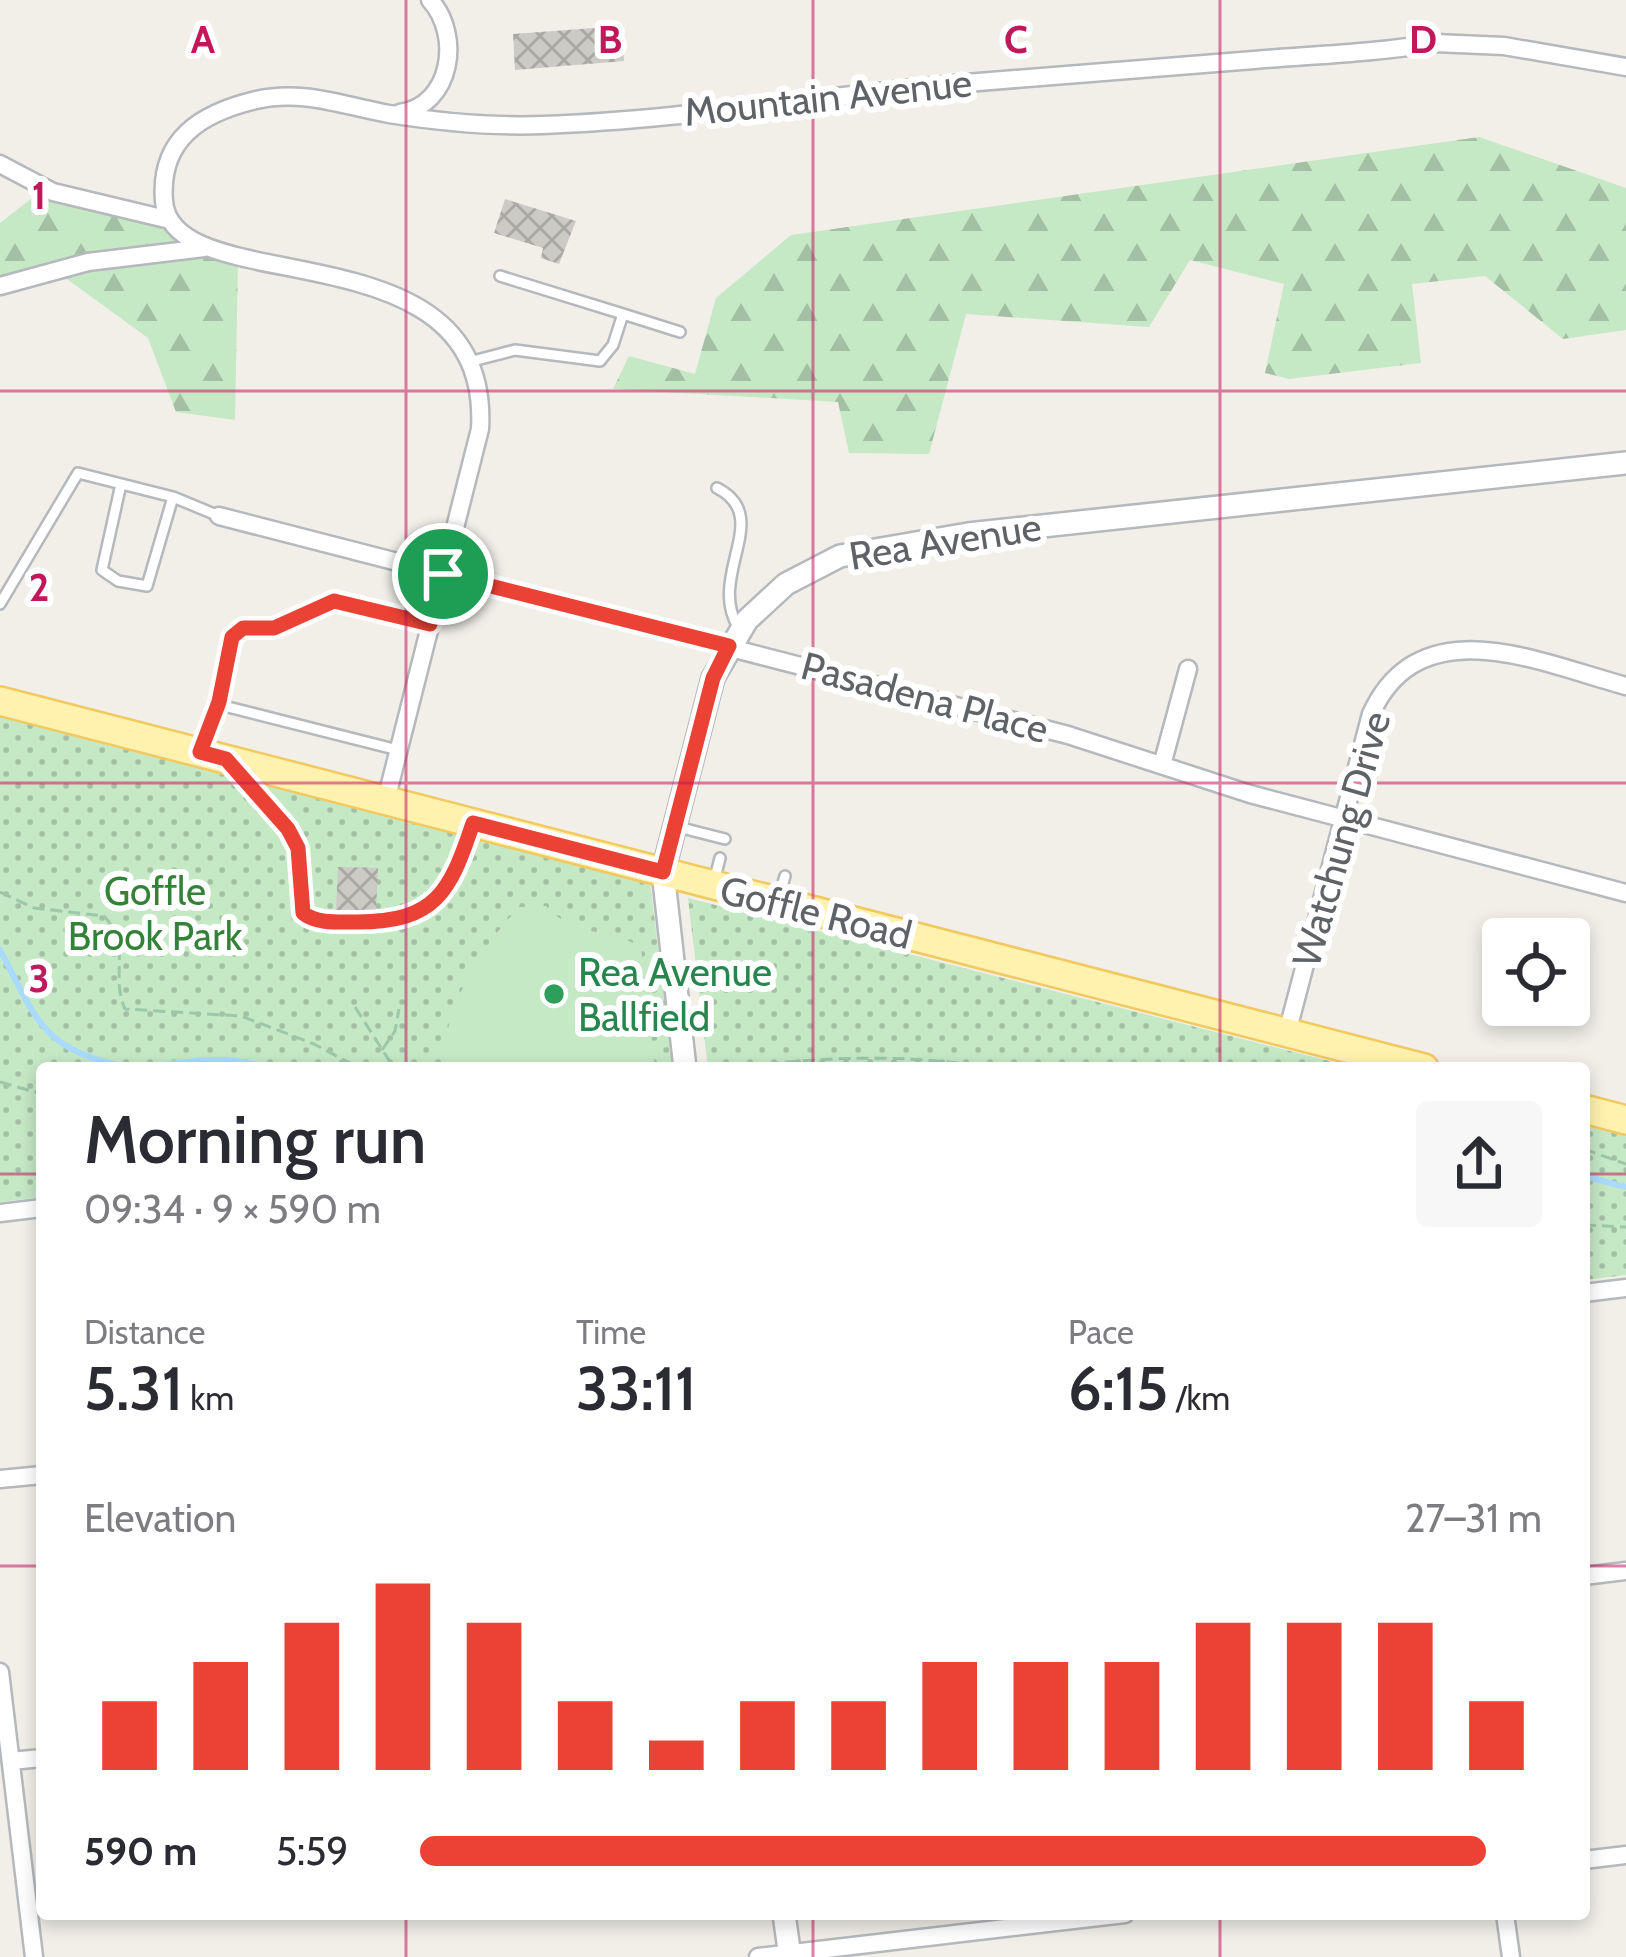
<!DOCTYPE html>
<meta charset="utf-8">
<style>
body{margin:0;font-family:Cabin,sans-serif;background:#f7f7f7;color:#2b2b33;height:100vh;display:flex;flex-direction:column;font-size:45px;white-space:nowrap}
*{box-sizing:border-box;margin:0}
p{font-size:39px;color:#7c7c81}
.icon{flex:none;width:66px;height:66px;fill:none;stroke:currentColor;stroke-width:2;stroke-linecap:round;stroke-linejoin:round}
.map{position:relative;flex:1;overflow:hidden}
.drawer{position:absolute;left:36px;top:1062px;width:1554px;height:858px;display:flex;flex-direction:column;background:#fff;border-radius:12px;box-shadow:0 6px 18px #0003}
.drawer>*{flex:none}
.fabs{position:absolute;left:1482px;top:918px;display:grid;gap:24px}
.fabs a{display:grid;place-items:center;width:108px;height:108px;border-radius:12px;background:#fff;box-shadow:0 6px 18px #0003;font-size:60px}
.pin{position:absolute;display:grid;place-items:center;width:102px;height:102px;color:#fff;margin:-51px;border:6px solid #fff;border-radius:50%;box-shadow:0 3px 12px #0007}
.round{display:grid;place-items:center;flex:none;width:126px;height:126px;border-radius:12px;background:#f7f7f7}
.overview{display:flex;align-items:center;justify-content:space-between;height:204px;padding:0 48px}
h1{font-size:66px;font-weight:600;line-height:90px}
.figures{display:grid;grid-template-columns:repeat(3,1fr);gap:18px;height:204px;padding:12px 48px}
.figures div{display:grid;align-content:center}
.figures b{font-size:60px;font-weight:600}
.figures small{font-size:33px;font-weight:400}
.figures p{font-size:33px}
.chart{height:336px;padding:24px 48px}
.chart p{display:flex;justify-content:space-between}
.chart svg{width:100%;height:216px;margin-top:12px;stroke:#ea4335;stroke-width:6}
ul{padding:0 48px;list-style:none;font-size:39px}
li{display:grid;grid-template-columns:192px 144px 1fr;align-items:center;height:90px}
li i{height:30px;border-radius:15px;background:#ea4335}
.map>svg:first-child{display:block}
.forest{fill:url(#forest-firs)}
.park{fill:url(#park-dots)}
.garden{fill:#c5e8c5}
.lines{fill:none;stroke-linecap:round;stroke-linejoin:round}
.stream{stroke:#aadaff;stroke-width:6}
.building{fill:url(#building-cross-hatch)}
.service-casing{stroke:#b5b8bc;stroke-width:14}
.minor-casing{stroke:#b5b8bc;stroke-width:21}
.tertiary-casing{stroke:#b5b8bc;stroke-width:26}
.primary-casing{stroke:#f2c960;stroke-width:32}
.path{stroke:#9cc7a9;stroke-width:3;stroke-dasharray:12 6;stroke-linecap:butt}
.service{stroke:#fff;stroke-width:9}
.minor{stroke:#fff;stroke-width:16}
.tertiary{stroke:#fff;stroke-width:21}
.primary{stroke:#fff2af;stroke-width:27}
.route-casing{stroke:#fff;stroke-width:24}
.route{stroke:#ea4335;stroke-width:15}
.grid{fill:none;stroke:#c2185b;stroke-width:3;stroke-opacity:0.55}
.leisure-dot{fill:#2e9e5b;stroke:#fff;stroke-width:4.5}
.labels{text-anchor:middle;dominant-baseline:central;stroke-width:12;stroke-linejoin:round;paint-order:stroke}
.street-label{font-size:39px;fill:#5f6368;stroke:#fff}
.park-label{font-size:39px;fill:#348238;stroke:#fff}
.leisure-label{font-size:39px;fill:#27864d;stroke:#fff;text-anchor:start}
.grid-label{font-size:39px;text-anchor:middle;font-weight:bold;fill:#c2185b;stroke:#fff;stroke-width:12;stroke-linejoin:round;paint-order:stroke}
</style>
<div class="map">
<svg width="1626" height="1957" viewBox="0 0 1626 1957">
<defs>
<pattern id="forest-firs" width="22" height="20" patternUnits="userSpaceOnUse" patternTransform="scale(3)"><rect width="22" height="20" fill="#c5e8c5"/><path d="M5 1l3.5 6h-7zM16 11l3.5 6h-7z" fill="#a3c0a4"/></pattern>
<pattern id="park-dots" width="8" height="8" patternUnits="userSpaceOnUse" patternTransform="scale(3)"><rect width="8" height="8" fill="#c5e8c5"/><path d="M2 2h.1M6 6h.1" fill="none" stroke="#a3c0a4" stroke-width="1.8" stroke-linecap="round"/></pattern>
<pattern id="building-cross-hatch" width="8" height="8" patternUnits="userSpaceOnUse" patternTransform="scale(3)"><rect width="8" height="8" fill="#cccac5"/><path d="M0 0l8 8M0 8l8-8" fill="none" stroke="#a9a8a4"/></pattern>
</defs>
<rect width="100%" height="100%" fill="#f1efe8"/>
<path class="forest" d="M1479 137 1626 188V330L1563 339 1485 276 1412 284 1421 363 1289 379 1265 373 1284 284 1190 260 1149 327 966 314 929 454 849 453 838 402 613 389 629 356 695 374 716 298 791 235Z
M41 191 166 225 238 261 235 420 176 412 148 338 56 271 0 284V223Z"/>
<path class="park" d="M0 713 650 883 673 1068H42V1197L0 1202Z
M688 898 1357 1068H708Z
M1584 1126 1626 1136V1275L1584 1280Z"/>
<path class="garden" d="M546 906C573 937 609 928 641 947L655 1068H467L446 1052C442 1011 489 935 520 907Z"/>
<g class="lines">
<path class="stream" d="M0 950C40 1026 42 1049 131 1068
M136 1068C189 1063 216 1052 270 1068
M1584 1176 1626 1187"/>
</g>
<path class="building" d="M621 26 624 61 515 70 513 34Z
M505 199 576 221 559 264 541 258 543 248 494 233Z
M338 867 378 868 376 912 336 910Z"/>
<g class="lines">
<g class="service-casing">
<path id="service" d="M623 314 680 332
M469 362 515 350 600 361 613 345 623 314 500 276
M717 488C774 517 707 575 738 627
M173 497 219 516
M0 604 78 473 173 497 147 586 118 581 102 570 121 484
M202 747 219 702
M398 750 224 706 218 693 237 629 274 628 334 601 430 624
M238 772 295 839 301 909 312 920 409 919 453 878 471 829
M674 826 725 839
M714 882 720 858
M779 897 785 876"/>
</g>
<g class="minor-casing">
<path id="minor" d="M400 113C452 105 462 35 430 0
M0 164 53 192 170 220
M0 286 88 262 204 248
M219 516 1068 735 1250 794 1626 893
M1162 765 1188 669
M386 800 480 429C492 221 171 304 164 201 159 139 201 113 256 100 303 89 344 106 389 114 440 122 492 127 543 125 684 120 825 95 966 83 1062 75 1158 67 1254 60 1314 55 1375 53 1435 43L1504 46 1626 67
M1287 1033 1371 714C1420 606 1540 663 1626 686
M0 1213 42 1208
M1584 1293 1626 1288
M0 1479 42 1475
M1584 1576 1626 1571
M0 1672 34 1957
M11 1761 42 1758
M1584 1860 1626 1855
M1505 1914 1511 1957
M758 1957 1125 1914"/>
</g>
<g class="tertiary-casing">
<path id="tertiary" d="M685 1068 663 872 713 678 747 620 786 584 840 556 968 534 1626 463
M784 1914 790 1957"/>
</g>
<g class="primary-casing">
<path id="primary" d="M0 701 1424 1068
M1584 1109 1626 1120"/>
</g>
<path class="path" d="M0 892 34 908 104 916C132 946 110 977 125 1009L241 1016 314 1044 359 1068
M355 1007 394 1068
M382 1050 395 1031 399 1009
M731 1068C820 1057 904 1053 993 1068
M1000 1068H1034
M0 1082 42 1094
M1584 1149 1626 1164
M1584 1225 1626 1227"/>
<use href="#service" class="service"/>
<use href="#minor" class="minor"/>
<use href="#tertiary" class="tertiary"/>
<use href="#primary" class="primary"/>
</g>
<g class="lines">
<g class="route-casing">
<path id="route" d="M443 574 729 646 713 678 663 872 473 823C450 892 436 922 357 922 340 922 316 924 303 913L298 848 288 829 226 759 200 752 219 702 232 637 243 628H274L334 601 430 624Z"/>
</g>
<use href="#route" class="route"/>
</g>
<path class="grid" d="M406 0V1068M813 0V1068M1220 0V1068M0 391H1626M0 783H1626M0 1174H42M1584 1174H1626M0 1566H42M1584 1566H1626M406 1914V1957M813 1914V1957M1220 1914V1957"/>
<circle class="leisure-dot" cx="554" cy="994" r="12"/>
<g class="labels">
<g class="street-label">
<text transform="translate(828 97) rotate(-6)">Mountain Avenue</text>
<text transform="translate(945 541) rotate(-9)">Rea Avenue</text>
<text transform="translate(925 697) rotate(15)">Pasadena Place</text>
<text transform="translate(1341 839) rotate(-74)">Watchung Drive</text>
<text transform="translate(816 912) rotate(14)">Goffle Road</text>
</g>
<g class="park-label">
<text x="155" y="891">Goffle<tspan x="155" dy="45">Brook Park</tspan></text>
</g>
<g class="leisure-label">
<text x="578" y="972">Rea Avenue<tspan x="578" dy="45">Ballfield</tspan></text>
</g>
</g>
<g class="grid-label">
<text x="203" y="53">A</text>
<text x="610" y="53">B</text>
<text x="1016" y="53">C</text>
<text x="1423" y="53">D</text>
<text x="39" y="209">1</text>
<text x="39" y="601">2</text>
<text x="39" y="992">3</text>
</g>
</svg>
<div class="fabs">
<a><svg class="icon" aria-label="locate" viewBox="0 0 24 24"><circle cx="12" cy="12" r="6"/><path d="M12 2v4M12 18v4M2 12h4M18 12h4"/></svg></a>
</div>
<div class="pin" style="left:443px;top:574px;background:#1e9e55"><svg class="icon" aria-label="arrive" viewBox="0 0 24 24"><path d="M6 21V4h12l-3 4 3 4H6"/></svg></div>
<section class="drawer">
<div class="overview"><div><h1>Morning run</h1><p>09:34 · 9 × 590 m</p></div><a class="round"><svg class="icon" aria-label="share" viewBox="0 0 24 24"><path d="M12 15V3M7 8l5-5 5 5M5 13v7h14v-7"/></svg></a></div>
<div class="figures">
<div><p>Distance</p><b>5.31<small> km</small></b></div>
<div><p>Time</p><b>33:11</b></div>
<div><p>Pace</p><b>6:15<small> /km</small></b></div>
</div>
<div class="chart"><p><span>Elevation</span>27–31 m</p>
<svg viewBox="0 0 160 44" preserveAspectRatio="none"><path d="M5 44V30M15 44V22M25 44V14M35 44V6M45 44V14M55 44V30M65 44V38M75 44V30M85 44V30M95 44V22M105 44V22M115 44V22M125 44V14M135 44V14M145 44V14M155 44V30"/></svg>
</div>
<ul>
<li><b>590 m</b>5:59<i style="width:95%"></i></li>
</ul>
</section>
</div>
